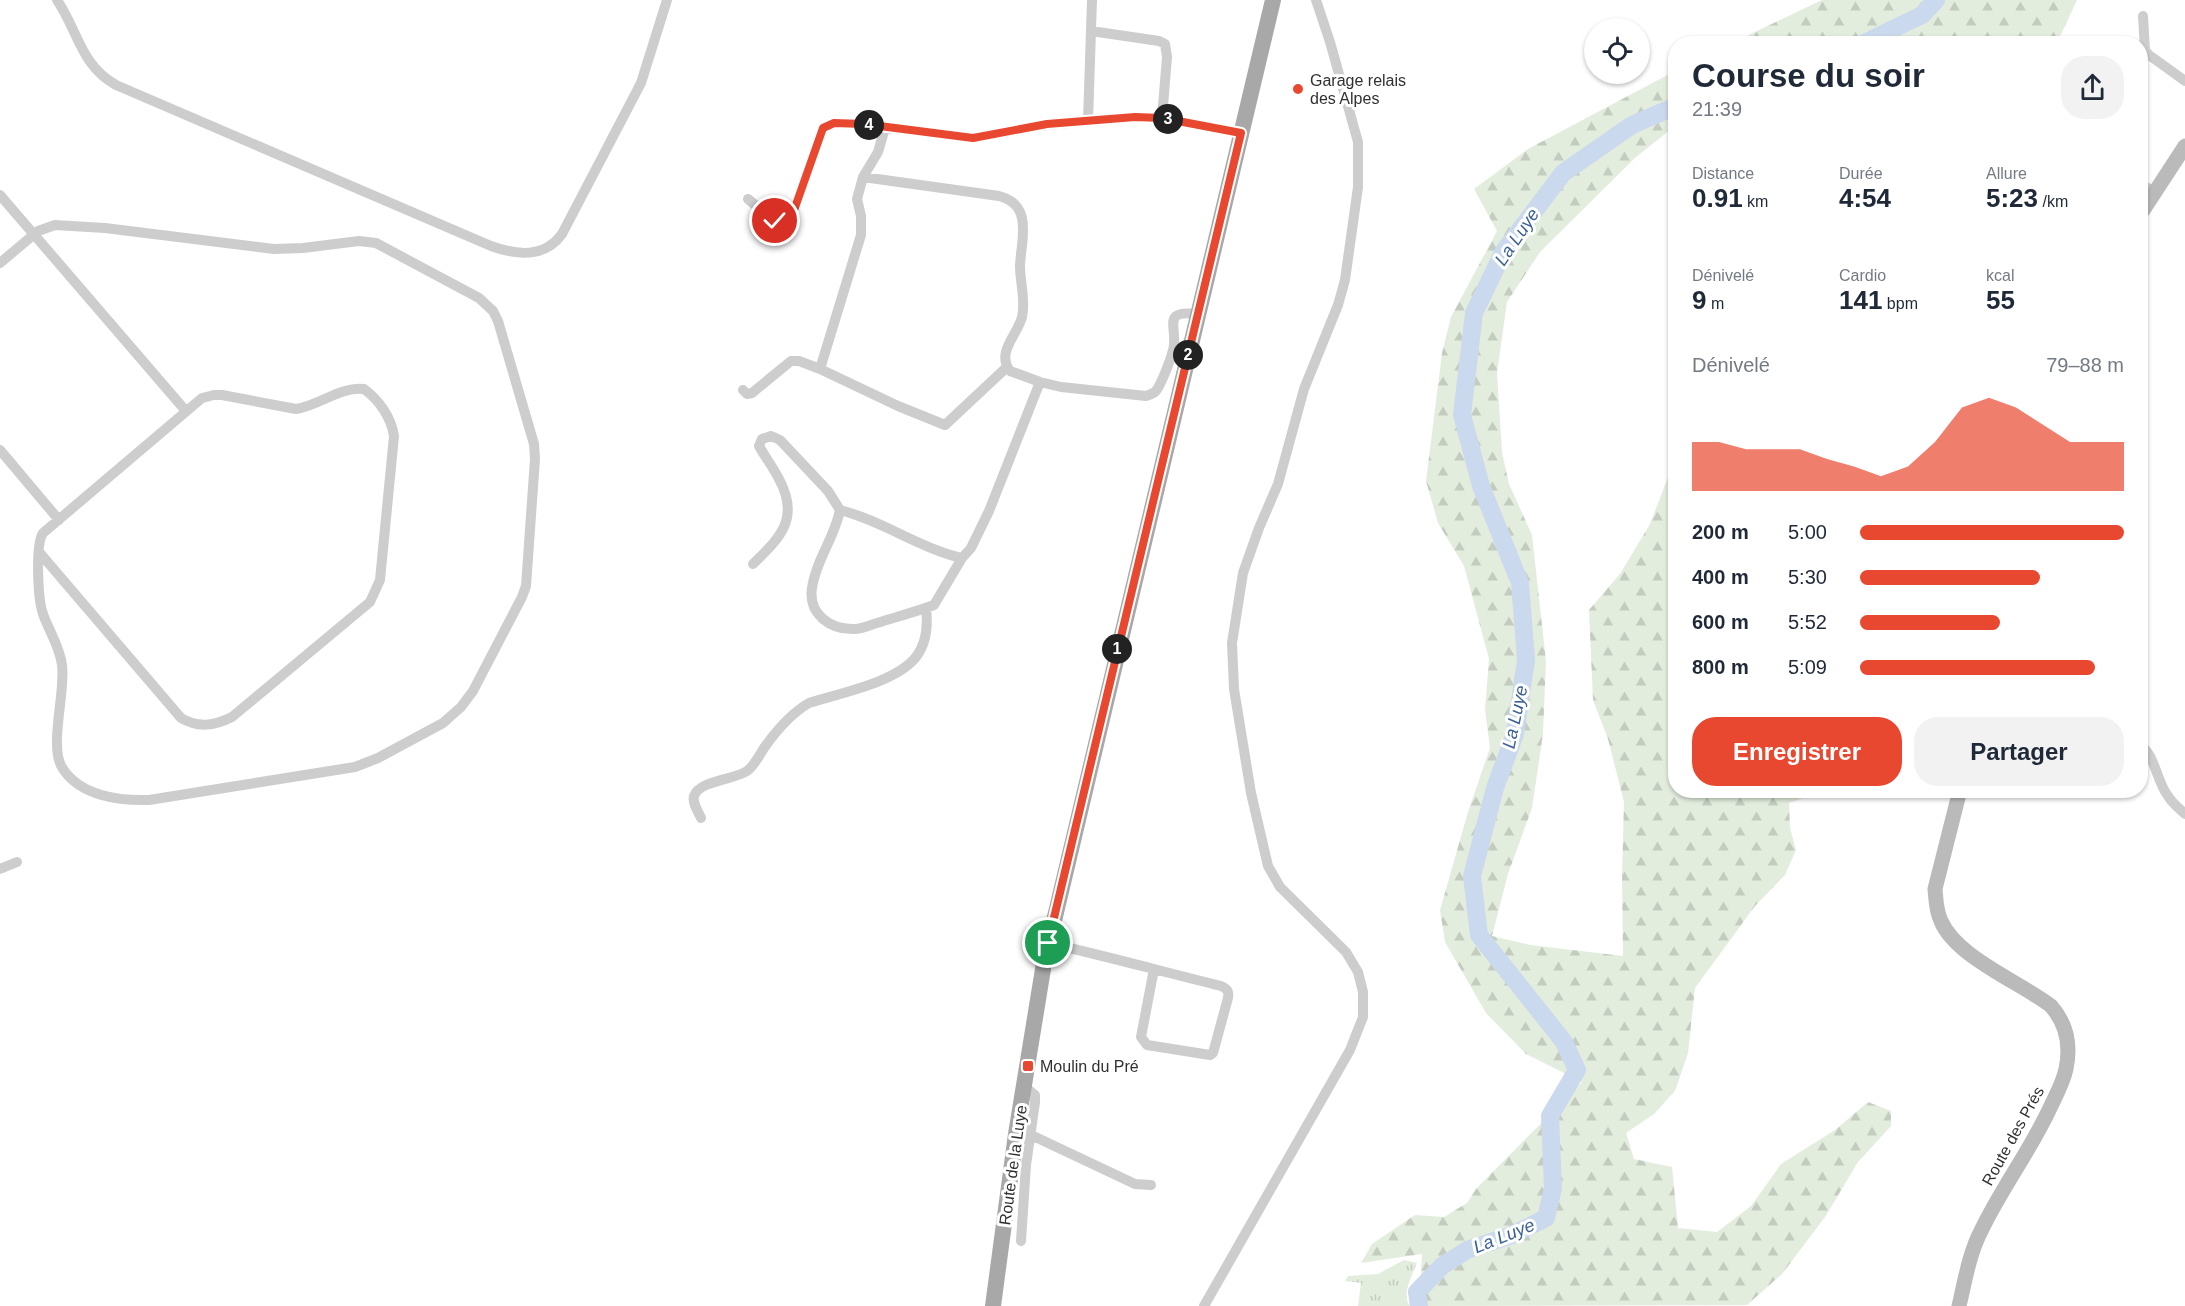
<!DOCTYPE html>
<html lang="fr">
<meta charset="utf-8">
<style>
body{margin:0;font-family:Helvetica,sans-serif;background:#f2f2f3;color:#1f2937;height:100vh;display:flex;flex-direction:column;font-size:22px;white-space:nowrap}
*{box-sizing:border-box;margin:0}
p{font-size:20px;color:#747a83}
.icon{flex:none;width:33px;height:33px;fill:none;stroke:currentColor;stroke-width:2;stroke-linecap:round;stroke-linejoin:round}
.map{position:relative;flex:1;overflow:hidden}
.panel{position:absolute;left:1668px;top:36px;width:480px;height:762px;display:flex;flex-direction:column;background:#fff;border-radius:24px;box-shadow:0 2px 4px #0004}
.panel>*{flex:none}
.controls{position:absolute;left:1584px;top:18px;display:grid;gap:12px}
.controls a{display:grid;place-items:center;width:66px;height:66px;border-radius:50%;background:#fff;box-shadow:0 2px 4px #0004;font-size:30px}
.pin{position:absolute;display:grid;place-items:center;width:51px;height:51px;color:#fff;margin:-26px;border:3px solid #fff;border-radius:50%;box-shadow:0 2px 6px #0007}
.km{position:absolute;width:30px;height:30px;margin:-15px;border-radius:50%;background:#222;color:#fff;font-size:16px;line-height:30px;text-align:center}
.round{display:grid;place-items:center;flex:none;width:63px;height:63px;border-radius:24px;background:#f2f2f3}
.head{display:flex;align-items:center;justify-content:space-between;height:102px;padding:0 24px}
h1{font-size:33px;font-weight:800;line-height:45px}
.metrics{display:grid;grid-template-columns:repeat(3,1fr);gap:9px;height:102px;padding:6px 24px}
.metrics div{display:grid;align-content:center}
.metrics b{font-size:26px;font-weight:800}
.metrics small{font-size:16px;font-weight:400}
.metrics p{font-size:16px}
.chart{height:168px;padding:12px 24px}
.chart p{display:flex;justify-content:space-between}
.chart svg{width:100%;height:108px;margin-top:6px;fill:#e94830;opacity:.7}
.action{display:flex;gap:12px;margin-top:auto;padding:12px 24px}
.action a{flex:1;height:69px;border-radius:24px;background:#e94830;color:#fff;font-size:24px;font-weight:800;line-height:69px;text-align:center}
.action a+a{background:#f2f2f3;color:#1f2937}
ul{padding:0 24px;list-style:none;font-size:20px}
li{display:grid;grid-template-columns:96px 72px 1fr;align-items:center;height:45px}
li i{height:15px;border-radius:8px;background:#e94830}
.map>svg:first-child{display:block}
.grass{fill:url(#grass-tufts)}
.forest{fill:url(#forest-firs)}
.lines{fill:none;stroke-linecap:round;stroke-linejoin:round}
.river{stroke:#cad9ed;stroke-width:18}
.street{stroke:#cdcdcd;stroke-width:10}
.secondary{stroke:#bababa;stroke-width:15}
.primary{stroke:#a8a8a8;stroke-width:16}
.route-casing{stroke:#fff;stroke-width:12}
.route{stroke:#e94830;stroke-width:8}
.poi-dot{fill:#e94830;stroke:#fff;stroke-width:2}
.labels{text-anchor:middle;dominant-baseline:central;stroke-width:6;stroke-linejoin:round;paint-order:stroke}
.poi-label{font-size:16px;fill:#303030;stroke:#fff;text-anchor:start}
.street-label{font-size:16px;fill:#303030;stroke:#fff}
.water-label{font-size:18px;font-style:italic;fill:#3b6095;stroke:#fff}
</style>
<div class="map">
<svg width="2185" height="1306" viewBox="0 0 2185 1306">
<defs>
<pattern id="grass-tufts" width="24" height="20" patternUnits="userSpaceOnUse" patternTransform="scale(1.5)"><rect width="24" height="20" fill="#e3edde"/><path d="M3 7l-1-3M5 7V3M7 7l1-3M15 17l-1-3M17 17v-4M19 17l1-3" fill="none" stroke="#c3ccbf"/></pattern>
<pattern id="forest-firs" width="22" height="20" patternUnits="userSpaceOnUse" patternTransform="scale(1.5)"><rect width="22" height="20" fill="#e3edde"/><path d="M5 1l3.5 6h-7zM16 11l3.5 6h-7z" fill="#c3ccbf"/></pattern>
</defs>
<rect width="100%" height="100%" fill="#fff"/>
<path class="grass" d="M1404 1260 1417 1263C1412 1276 1401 1295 1410 1306H1358L1361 1283 1345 1281 1348 1276 1378 1274Z"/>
<path class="forest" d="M1822 0H2077L2057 43H1732Z
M1675 71V126L1636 157 1540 252 1507 302 1497 373 1502 452 1509 484 1532 535 1546 661 1543 734 1532 808 1508 874 1492 936 1530 945 1623 956 1622 875 1624 802 1608 739 1593 700 1589 610 1620 574 1650 524 1675 459 1676 790 1823 791 1789 803 1790 828 1796 850 1785 875 1755 906 1695 988 1688 1053 1675 1091 1654 1114 1626 1133 1634 1159 1672 1167 1678 1228 1717 1232 1751 1206 1781 1164 1835 1130 1868 1102 1891 1111V1126L1858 1162 1825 1217 1782 1274 1747 1305 1419 1306 1422 1254 1361 1263 1372 1244 1415 1215 1444 1217 1467 1203 1476 1189 1582 1082 1526 1054 1486 1013 1445 942 1440 910 1468 812 1490 748 1485 709 1489 659 1464 566 1438 523 1426 481 1442 353 1451 317 1497 231 1474 189 1528 149Z"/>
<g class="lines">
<path class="river" d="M1862 44 1922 15 1936 0
M1419 1306 1417 1292 1442 1266 1467 1250 1512 1235 1546 1218 1553 1188 1550 1116 1577 1070 1564 1042 1479 935 1472 876 1495 788 1515 734 1526 660 1520 583 1481 486 1462 415 1474 313 1504 251 1563 173 1632 125 1676 106"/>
<path class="street" d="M57 0C78 31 81 66 116 85L491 246C516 255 544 259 562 234L641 83 667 0
M2143 16 2145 50 2149 55 2185 81
M1091 31 1159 41 1165 44 1167 57 1162 118
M1088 121 1092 0
M863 177 878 152 885 128
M2140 184 2155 192
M0 195 185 410
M748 199 775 221 784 223 792 216 823 128 834 123 864 125 973 138 1047 125 1135 117 1162 118 1241 133
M0 263 38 231 55 225 105 228 274 249 303 248 359 241 376 243 479 298 493 311 498 321 534 444 535 459 526 586 522 597 473 691 461 707 443 723 378 758 355 767 149 800C119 801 81 796 63 769 48 748 66 692 62 665 60 647 49 631 43 614 38 600 35 545 43 533L202 398 214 395H222L296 409C318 406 341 386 364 389 379 400 391 417 394 436L380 580 370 602 232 717C214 726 198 728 181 718L39 552
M1007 367 945 425 898 406 820 369 861 235V216L857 199 863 177 999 196C1034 205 1021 240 1020 266 1020 283 1026 300 1022 317 1017 336 996 352 1010 371L1040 382 1061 387 1146 396C1149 395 1152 394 1155 392 1161 386 1173 354 1174 345 1176 325 1163 310 1197 314
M743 390 747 394 752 393 791 361H799L820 369
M0 450 59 520
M840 510C883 521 919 548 962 558
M753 564C781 537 800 518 779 479 773 467 765 457 759 446L762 439 771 436 780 440 828 491 840 510C835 537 816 560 812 588 808 614 830 630 855 629 862 629 870 625 877 623 896 617 915 612 934 605L962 558 971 548 989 511 1040 382
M2140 746C2154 751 2157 783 2168 796 2172 803 2179 808 2185 814
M701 818C698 811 692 803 694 796 700 780 734 780 747 771 754 766 759 756 764 748 776 731 790 714 809 703 840 693 895 683 916 657 927 643 928 625 926 608
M0 869 17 862
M1048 943C1106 956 1164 972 1221 986 1228 989 1229 992 1228 998L1213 1053 1210 1055 1147 1045 1141 1037 1154 969
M1029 1134 1135 1184 1151 1185
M1021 1241 1026 1165 1035 1102V1095L1024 1086
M1204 1306 1350 1050 1363 1017V992L1358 972 1346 952 1280 887 1268 866 1251 793 1234 689 1232 643 1243 573 1259 528 1278 484 1304 389 1338 305 1345 280 1358 187V142L1330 42 1316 0"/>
<path class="secondary" d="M2140 215 2185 146
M1959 1306C1965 1281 1969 1254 1981 1231 2001 1189 2030 1151 2050 1108 2056 1095 2063 1083 2066 1069 2071 1045 2067 1024 2051 1006 2020 982 1956 957 1941 921 1936 911 1936 900 1935 889L1960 790"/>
<path class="primary" d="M993 1306 1016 1134 1044 963 1273 0"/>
</g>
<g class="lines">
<g class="route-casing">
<path id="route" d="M775 221 784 223 792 216 823 128 834 123 864 124 973 138 1047 124 1135 117 1162 118 1241 133 1048 943"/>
</g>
<use href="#route" class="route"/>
</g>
<g class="poi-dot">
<circle cx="1298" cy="89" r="6"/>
<rect x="1022" y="1060" width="12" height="12" rx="3"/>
</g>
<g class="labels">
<g class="poi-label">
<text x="1310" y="80">Garage relais<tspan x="1310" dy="18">des Alpes</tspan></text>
<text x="1040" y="1066">Moulin du Pré</text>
</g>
<g class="street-label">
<text transform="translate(2013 1136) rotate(-61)">Route des Prés</text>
<text transform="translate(1013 1165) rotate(-82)">Route de la Luye</text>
</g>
<g class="water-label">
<text transform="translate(1517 237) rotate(-56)">La Luye</text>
<text transform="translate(1515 717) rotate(-78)">La Luye</text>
<text transform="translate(1504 1236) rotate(-22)">La Luye</text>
</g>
</g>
</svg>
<div class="controls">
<a><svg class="icon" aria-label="locate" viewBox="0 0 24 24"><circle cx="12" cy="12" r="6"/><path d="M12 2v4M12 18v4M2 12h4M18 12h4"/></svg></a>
</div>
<div class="pin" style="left:1048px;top:943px;background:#1e9e55"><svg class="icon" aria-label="arrive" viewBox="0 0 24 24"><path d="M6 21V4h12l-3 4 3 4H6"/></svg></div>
<div class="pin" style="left:775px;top:221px;background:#d93025"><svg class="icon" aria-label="check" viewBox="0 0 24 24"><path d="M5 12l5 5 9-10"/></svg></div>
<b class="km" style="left:1117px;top:649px">1</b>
<b class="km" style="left:1188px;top:355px">2</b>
<b class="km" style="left:1168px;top:119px">3</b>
<b class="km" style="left:869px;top:125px">4</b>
<section class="panel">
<div class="head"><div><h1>Course du soir</h1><p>21:39</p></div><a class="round"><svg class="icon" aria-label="share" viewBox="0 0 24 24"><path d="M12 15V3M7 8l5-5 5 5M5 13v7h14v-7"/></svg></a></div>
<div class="metrics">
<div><p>Distance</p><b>0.91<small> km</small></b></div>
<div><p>Durée</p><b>4:54</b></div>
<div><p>Allure</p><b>5:23<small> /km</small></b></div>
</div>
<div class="metrics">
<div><p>Dénivelé</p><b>9<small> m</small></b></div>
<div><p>Cardio</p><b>141<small> bpm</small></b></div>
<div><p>kcal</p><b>55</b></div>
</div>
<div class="chart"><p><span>Dénivelé</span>79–88 m</p>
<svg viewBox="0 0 160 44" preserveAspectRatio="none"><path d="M0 44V24L10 24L20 27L30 27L40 27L50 31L60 34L70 38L80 34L90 24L100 10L110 6L120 10L130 17L140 24L150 24L160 24V44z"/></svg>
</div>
<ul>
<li><b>200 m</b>5:00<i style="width:100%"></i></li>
<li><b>400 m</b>5:30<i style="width:68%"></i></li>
<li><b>600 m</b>5:52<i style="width:53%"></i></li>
<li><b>800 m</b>5:09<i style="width:89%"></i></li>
</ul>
<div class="action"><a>Enregistrer</a><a>Partager</a></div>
</section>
</div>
